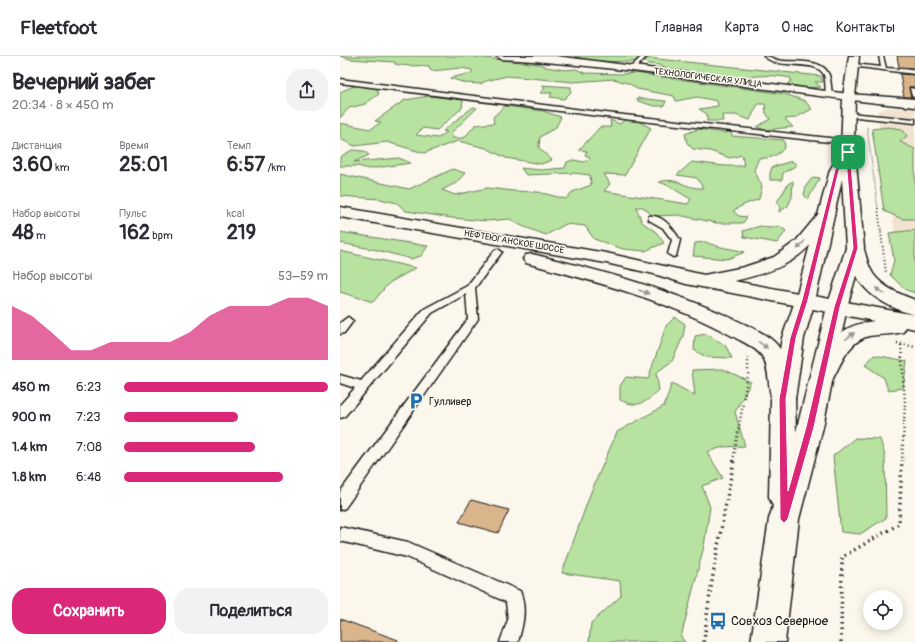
<!DOCTYPE html>
<html lang="ru">
<meta charset="utf-8">
<style>
body{margin:0;font-family:Pangolin,sans-serif;background:#f2f2f3;color:#2b2b33;height:100vh;display:flex;flex-direction:column;font-size:15px;white-space:nowrap}
*{box-sizing:border-box;margin:0}
p{font-size:13px;color:#7c7c81}
.icon{flex:none;width:22px;height:22px;fill:none;stroke:currentColor;stroke-width:2;stroke-linecap:round;stroke-linejoin:round}
.map{position:relative;flex:1;overflow:hidden}
.panel{display:flex;flex-direction:column;background:#fff;width:340px}
.panel>*{flex:none}
.buttons{position:absolute;left:523px;top:534px;display:grid;gap:8px}
.buttons a{display:grid;place-items:center;width:40px;height:40px;border-radius:50%;background:#fff;box-shadow:0 2px 10px #0003;font-size:20px}
.pin{position:absolute;display:grid;place-items:center;width:34px;height:34px;color:#fff;margin:-17px;border-radius:8px;box-shadow:0 2px 6px #0006}
.round{display:grid;place-items:center;flex:none;width:42px;height:42px;border-radius:16px;background:#f2f2f3}
.head{display:flex;align-items:center;justify-content:space-between;height:68px;padding:0 12px}
h1{font-size:22px;font-weight:800;line-height:30px}
.stats{display:grid;grid-template-columns:repeat(3,1fr);gap:6px;height:68px;padding:4px 12px}
.stats div{display:grid;align-content:center}
.stats b{font-size:20px;font-weight:800}
.stats small{font-size:11px;font-weight:400}
.stats p{font-size:11px}
.chart{height:112px;padding:8px 12px}
.chart p{display:flex;justify-content:space-between}
.chart svg{width:100%;height:72px;margin-top:4px;fill:#db2777;opacity:.7}
.button{display:flex;gap:8px;margin-top:auto;padding:8px 12px}
.button a{flex:1;height:46px;border-radius:16px;background:#db2777;color:#fff;font-size:16px;font-weight:800;line-height:46px;text-align:center}
.button a+a{background:#f2f2f3;color:#2b2b33}
ul{padding:0 12px;list-style:none;font-size:13px}
li{display:grid;grid-template-columns:64px 48px 1fr;align-items:center;height:30px}
li i{height:10px;border-radius:5px;background:#db2777}
header{display:flex;align-items:center;gap:24px;box-sizing:border-box;height:56px;padding:0 20px;background:#fff;border-bottom:1px solid #e1e1e2}
header strong{font-size:19px}
nav{display:flex;gap:22px;margin-inline-start:auto;font-size:14px}
main{display:flex;flex:1;min-height:0}
.map>svg:first-child{display:block}
.built{fill:#f1e3cf}
.green{fill:#b7e29f;stroke:#6a7f5e}
.building{fill:#dab48b;stroke:#1c1c1c}
.lines{fill:none;stroke-linecap:round;stroke-linejoin:round}
.lane-casing{stroke:#1c1c1c;stroke-width:3}
.street-casing{stroke:#1c1c1c;stroke-width:3}
.secondary-casing{stroke:#1c1c1c;stroke-width:3}
.primary-casing{stroke:#1c1c1c;stroke-width:3}
.path-far3{stroke:#1c1c1c;stroke-width:1.5;stroke-dasharray:0.5 1.5;stroke-linecap:butt}
.path-far2{stroke:#1c1c1c;stroke-width:2;stroke-dasharray:1 2.5;stroke-linecap:butt}
.path-far1{stroke:#1c1c1c;stroke-width:2.5;stroke-dasharray:1 3;stroke-linecap:butt}
.path{stroke:#1c1c1c;stroke-width:3.5;stroke-dasharray:1.5 4;stroke-linecap:butt}
.lane{fill:#fbf7ec;fill-rule:evenodd}
.street{fill:#fbf7ec;fill-rule:evenodd}
.secondary{fill:#fbf7ec;fill-rule:evenodd}
.primary{fill:#fbf7ec;fill-rule:evenodd}
.oneway{fill:#97948e}
.route{fill:#db2777;stroke:#fff;fill-rule:evenodd}
.labels{text-anchor:middle;dominant-baseline:central;stroke-width:3;stroke-linejoin:round;paint-order:stroke}
.far-street-label{font-size:9px;fill:#1c1c1c;stroke:#fbf7ec}
.poi-label{font-size:11px;fill:#1c1c1c;stroke:#fbf7ec;text-anchor:start}
.near-poi-label{font-size:13px;fill:#1c1c1c;stroke:#fbf7ec;text-anchor:start}
</style>
<header>
<strong>Fleetfoot</strong>
<nav><a>Главная</a><a>Карта</a><a>О нас</a><a>Контакты</a></nav>
</header>
<main>
<section class="panel">
<div class="head"><div><h1>Вечерний забег</h1><p>20:34 · 8 × 450 m</p></div><a class="round"><svg class="icon" aria-label="share" viewBox="0 0 24 24"><path d="M12 15V3M7 8l5-5 5 5M5 13v7h14v-7"/></svg></a></div>
<div class="stats">
<div><p>Дистанция</p><b>3.60<small> km</small></b></div>
<div><p>Время</p><b>25:01</b></div>
<div><p>Темп</p><b>6:57<small> /km</small></b></div>
</div>
<div class="stats">
<div><p>Набор высоты</p><b>48<small> m</small></b></div>
<div><p>Пульс</p><b>162<small> bpm</small></b></div>
<div><p>kcal</p><b>219</b></div>
</div>
<div class="chart"><p><span>Набор высоты</span>53–59 m</p>
<svg viewBox="0 0 160 44" preserveAspectRatio="none"><path d="M0 44V11L10 17L20 27L30 38L40 38L50 33L60 33L70 33L80 33L90 27L100 17L110 11L120 11L130 11L140 6L150 6L160 11V44z"/></svg>
</div>
<ul>
<li><b>450 m</b>6:23<i style="width:100%"></i></li>
<li><b>900 m</b>7:23<i style="width:56%"></i></li>
<li><b>1.4 km</b>7:08<i style="width:64%"></i></li>
<li><b>1.8 km</b>6:48<i style="width:78%"></i></li>
</ul>
<div class="button"><a>Сохранить</a><a>Поделиться</a></div>
</section>
<div class="map">
<svg width="575" height="586" viewBox="0 0 575 586">
<rect width="100%" height="100%" fill="#fbf7ec"/>
<filter id="ink" filterUnits="userSpaceOnUse"><feTurbulence type="fractalNoise" baseFrequency=".025" numOctaves="2"/><feDisplacementMap in="SourceGraphic" scale="8" xChannelSelector="R" yChannelSelector="G"/><feConvolveMatrix kernelMatrix="1 2 1 2 8 2 1 2 1" color-interpolation-filters="sRGB"/></filter>
<g filter="url(#ink)">
<path class="built" d="M549 51 575 53V213L560 211 538 64 575 67 538 60 537 55Z"/>
<path class="green" d="M0 0H126L200 8 206 11 225 14 236 13 245 17 282 18 295 17 445 38 465 45 472 53 455 62 445 63 453 71 424 74 417 71 430 63 426 57 425 48H418L410 64 395 59H382L383 65H367V58L359 53 378 50 377 45 357 41 336 45 334 40 297 33 290 28 274 23 233 26 167 20 146 25 140 28 125 27 110 22 132 17V14L121 12 91 15 89 10C77 9 67 11 55 8V6L10 3Z
M234 0H296L300 1 295 6 259 5 242 3Z
M308 2 481 20 483 26H475L481 31 466 32 447 28 451 25V22C440 20 429 19 418 20 407 21 399 27 390 20L386 22 329 15 319 9 308 8 305 5Z
M16 29 36 32 39 38 25 48 9 52 0 62V36Z
M201 29 231 31V36L224 43 210 41 212 37H200L205 32Z
M89 40 123 44 122 52 97 74 83 72 76 79 98 82 107 76 103 75 133 51 137 52 111 77 112 82H124L135 69 154 67 153 61 165 50 203 55 221 61 216 71 200 81 199 92 212 104 201 108 166 102 146 92 118 85 84 97 47 86 15 90 0 83V67L31 73 41 66 35 65 65 44Z
M297 42 326 45 324 50H314L298 45Z
M285 63 296 64 311 72 285 119 264 118 270 128 264 135 348 148 351 143C339 137 332 130 319 126 338 120 344 133 363 132L357 122 337 119 352 106 385 110H404L402 99 390 102 370 95 353 93 347 87 345 78 358 73 384 77 391 76 392 80 444 84 445 91C438 100 430 103 419 102L414 114 422 130 419 143 403 149 393 155 399 160 407 161 403 167H377L338 159 313 160 303 151H296L302 166 316 176 324 187 305 195 283 193 254 183 245 170 226 168 206 179 182 170 170 163 147 165 112 162 66 155 57 147 40 143 0 140V118L69 133 113 113 125 117 116 127 102 134 115 139 147 132 174 135 198 136 226 143 232 136 251 129 250 119 233 117 186 119 181 112 200 114 225 112 227 106 233 104 245 106 250 101 245 99 247 95 239 94 260 71H271L270 64 280 68Z
M548 71 562 73 567 80 560 86 575 93V163H562L544 155 532 73Z
M12 94 24 95 29 99 14 106 59 102 71 107 28 113 18 110H0V101Z
M452 105 457 109 443 117 442 124H430V117L432 111Z
M473 121 480 122 468 143 464 139 466 130Z
M453 125 452 141 448 150 439 156 440 150 437 146 448 128Z
M420 170 429 172 440 170 446 175 437 187 404 181 403 175Z
M575 174V237L566 234 550 219 554 204 549 177Z
M0 176 88 190 81 200 71 203 37 194 0 187Z
M366 186C378 192 391 192 405 196L387 203 353 200 355 187Z
M0 195 76 212 49 227 33 246 0 236Z
M335 261 345 268 343 281 332 305 316 317 319 334C305 347 299 353 280 344V330L286 321 308 323 326 270Z
M366 278 385 289 392 302 366 301 354 294 355 280Z
M534 299 567 305 563 332 548 334 544 322 525 309Z
M383 313 411 326 395 356 405 390 383 391 367 396 383 422 362 430 370 451 364 490 341 581 345 586H249L251 567 281 540 280 525 222 517 251 436 277 376 324 350 332 327 355 340 352 314Z
M515 382 540 383 545 400 546 462 520 478 501 476 493 400Z"/>
<path class="building" d="M557 0H575V12L559 11Z
M560 18 575 19V31H569L571 41H564Z
M131 444 169 454 158 477 119 466Z
M0 563 58 584 57 586H0Z"/>
<g class="lines">
<g class="lane-casing">
<path id="lane" d="M302 0H307L294 14H290V12Z
M424 0C431 0 436 5 444 5 458 6 483 3 489 19 491 25 491 32 492 38L489 40 486 38C485 32 486 25 484 19 477 2 438 15 424 0Z
M539 0H543L546 12 575 14V18L511 10 514 8 541 11Z
M0 23 266 57 507 84 510 86 507 88 266 61 0 27Z
M570 32 575 33V42L572 40Z
M509 57 575 63V67L507 60 506 59Z
M309 160C323 158 334 174 340 184L336 200 333 201 328 198 332 184 323 172 309 164Z
M158 193 162 196 135 232 138 263 5 452 0 454V436L128 263 126 238 92 257 4 361 0 362V349L15 332 0 327V319L21 325 84 253 127 230 155 194Z
M8 261 13 265 4 277 0 278V267Z
M0 471 68 486 180 535C187 553 183 569 178 586H160L168 564 166 546 67 501 0 485Z"/>
</g>
<g class="street-casing">
<path id="street" d="M156 0H216L509 38 575 43V51C437 38 300 11 161 3Z"/>
</g>
<g class="secondary-casing">
<path id="secondary" d="M509 0H519L515 41 514 86 524 192 507 251 483 371 459 463 445 586H411L429 463 433 450 429 441 431 343 442 282 455 245 490 114 501 95 503 41ZM502 123 506 192 487 251 456 376 455 343 464 282 475 245Z"/>
</g>
<g class="primary-casing">
<path id="primary" d="M0 151 266 197 364 219 404 211 434 201 456 185 480 156 486 154 492 156 494 159C464 203 446 213 394 225L575 259V273L566 271 563 276C552 279 541 278 529 280 507 285 499 313 489 330L481 333 473 330 469 324C487 292 493 270 534 265L346 228 314 218 266 207 0 161Z
M515 187 521 188C526 195 526 204 530 212 537 229 559 238 575 244V259C539 249 513 231 506 192L509 188Z
M192 198C262 215 332 234 398 265 410 271 428 278 437 289 450 304 450 325 455 343L452 350 443 352 434 350C427 335 431 314 422 300 415 291 403 286 394 281 330 245 257 226 186 207L183 203 186 199Z"/>
</g>
<path class="path-far3" d="M527 71 538 153"/>
<path class="path-far2" d="M538 152 546 217"/>
<path class="path-far1" d="M557 287 575 291
M561 289 565 346 562 405
M393 405 408 318V300"/>
<path class="path" d="M364 586C370 525 383 465 394 404
M501 586 502 501 559 468 562 404"/>
<use href="#lane" class="lane"/>
<use href="#street" class="street"/>
<use href="#secondary" class="secondary"/>
<use href="#primary" class="primary"/>
</g>
<defs><path id="oneway-solid" d="M-6-.8H1V-3.2L6.5 0L1 3.2V.8H-6Z"/></defs>
<g class="oneway">
<use href="#oneway-solid" transform="translate(461 189) rotate(132)"/>
<use href="#oneway-solid" transform="translate(540 235) rotate(-146)"/>
<use href="#oneway-solid" transform="translate(304 236) rotate(20)"/>
<use href="#oneway-solid" transform="translate(510 280) rotate(-37)"/>
<use href="#oneway-solid" transform="translate(423 289) rotate(36)"/>
</g>
</g>
<path class="route" d="M506 95 510 96 518 192 500 251 474 371 448 463 444 467 440 463 439 343 450 282 462 244 495 114ZM506 102 513 192 494 251 466 371 448 435 446 343 456 282 468 244 499 114Z"/>
<defs>
<g id="parking-bare" transform="scale(1.38)"><path d="M-3.5-5.5H1a3.5 3.5 0 0 1 0 7H-1V5.5H-3.5ZM-1-3.4V-.6H.8a1.4 1.4 0 0 0 0-2.8Z" fill="#1f6fb2" stroke="#fbf7ec" stroke-width="2.5" paint-order="stroke"/></g>
<g id="bus-bare" transform="scale(1.38)"><path d="M-5-6H5V4H4V6H2V4H-2V6H-4V4H-5ZM-3.5-4V0h7V-4ZM-3.5 1.2v1.5H-2V1.2ZM2 1.2v1.5H3.5V1.2Z" fill="#1f6fb2" stroke="#fbf7ec" stroke-width="2.5" paint-order="stroke"/></g>
</defs>
<g fill-rule="evenodd">
<use href="#parking-bare" x="76" y="345"/>
<use href="#bus-bare" x="378" y="565"/>
</g>
<g class="labels">
<g class="far-street-label">
<text transform="translate(368 22) rotate(7)">ТЕХНОЛОГИЧЕСКАЯ УЛИЦА</text>
<text transform="translate(174 186) rotate(10)">НЕФТЕЮГАНСКОЕ ШОССЕ</text>
</g>
<g class="poi-label">
<text x="89" y="345">Гулливер</text>
</g>
<g class="near-poi-label">
<text x="391" y="565">Совхоз Северное</text>
</g>
</g>
</svg>
<div class="buttons">
<a><svg class="icon" aria-label="locate" viewBox="0 0 24 24"><circle cx="12" cy="12" r="6"/><path d="M12 2v4M12 18v4M2 12h4M18 12h4"/></svg></a>
</div>
<div class="pin" style="left:508px;top:96px;background:#1e9e55"><svg class="icon" aria-label="arrive" viewBox="0 0 24 24"><path d="M6 21V4h12l-3 4 3 4H6"/></svg></div>
</div>
</main>
